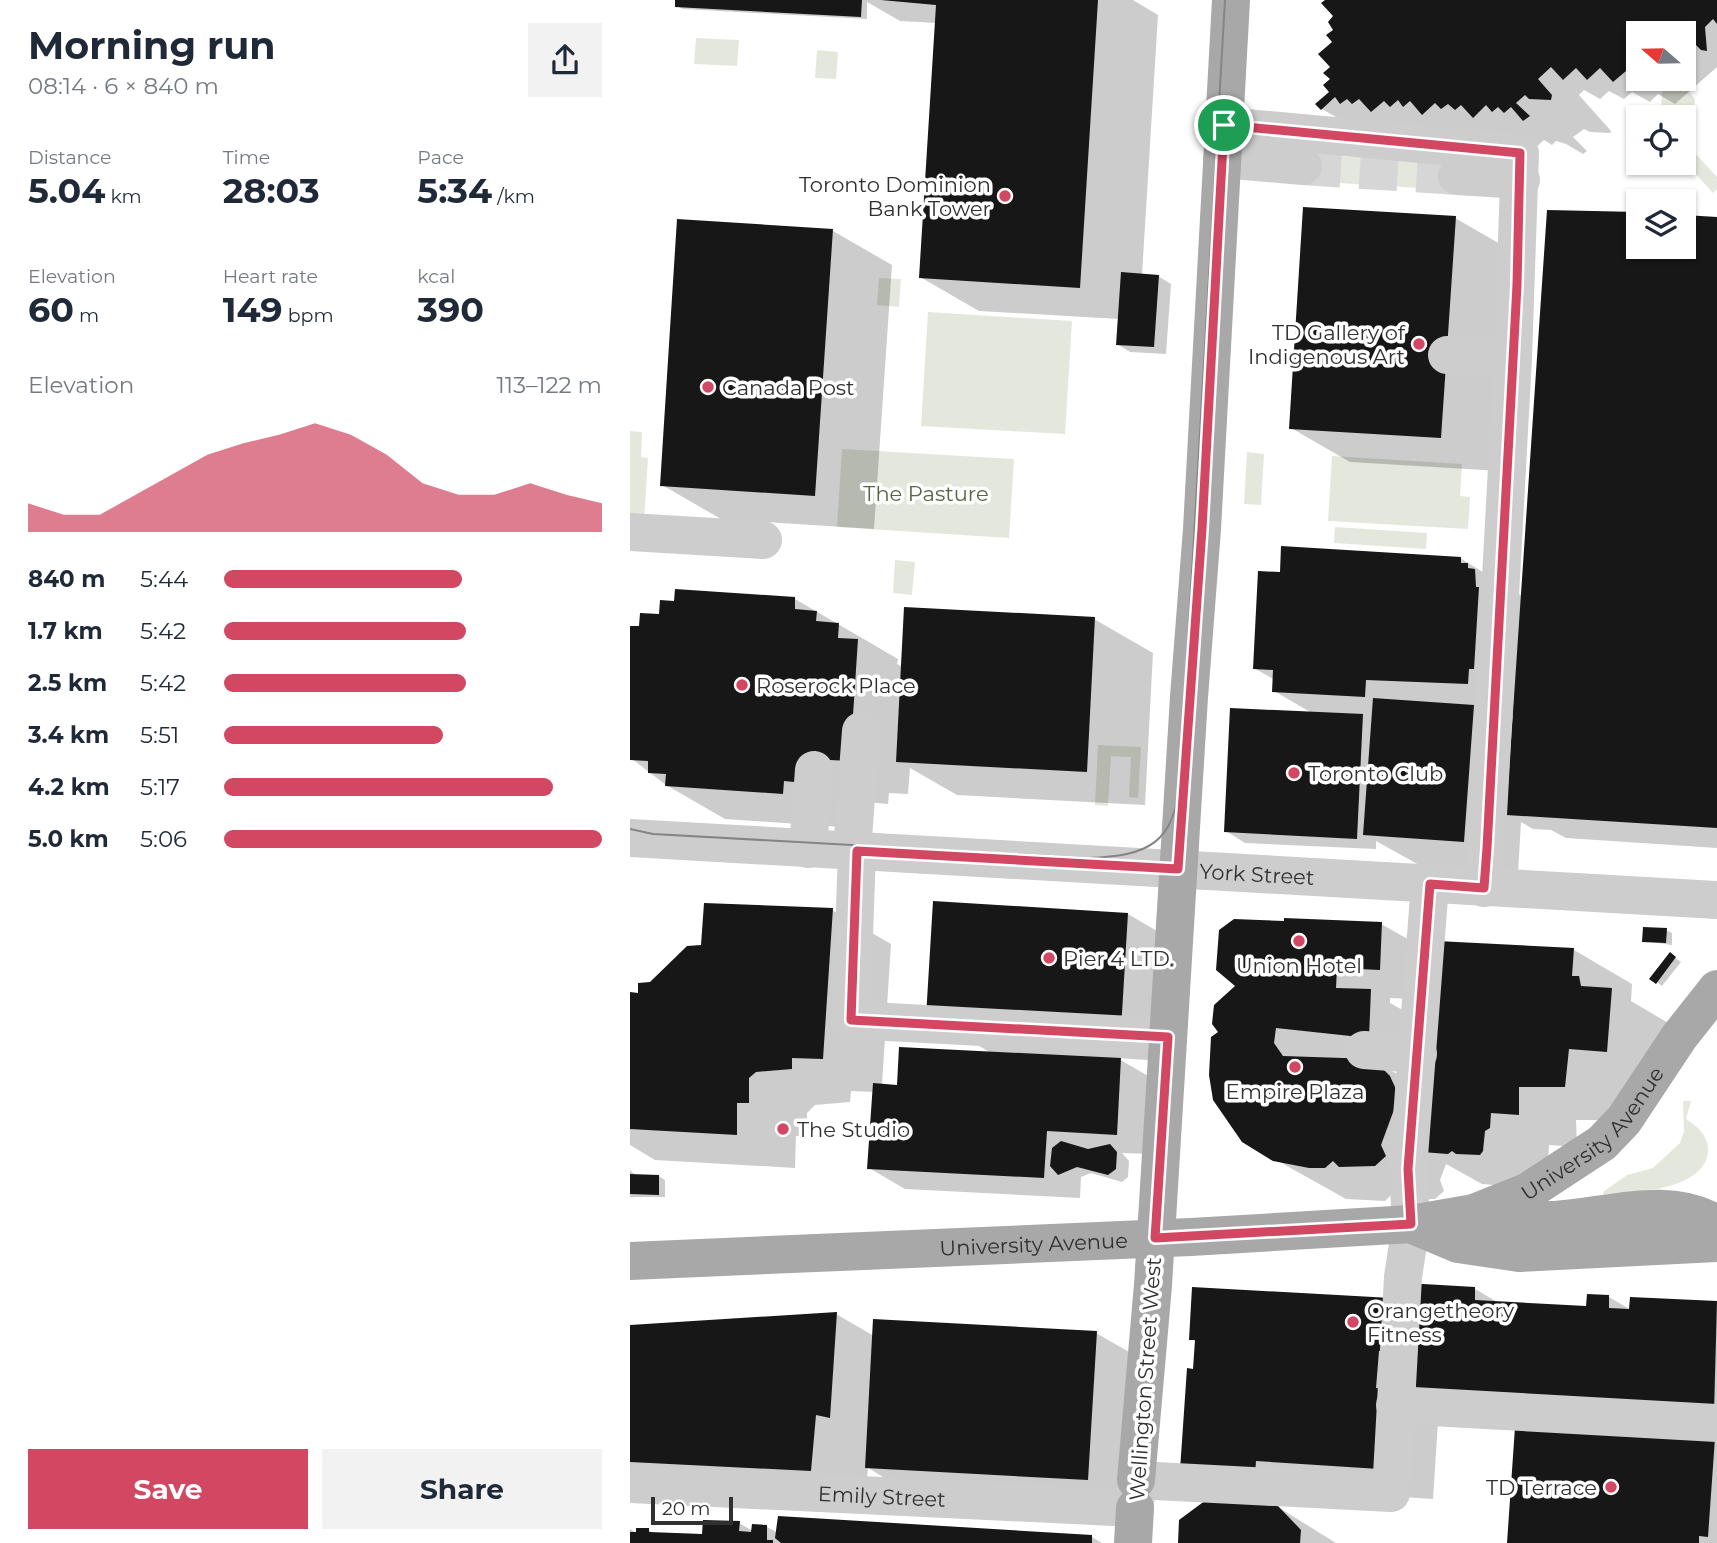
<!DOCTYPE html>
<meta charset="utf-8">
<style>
body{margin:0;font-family:Montserrat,sans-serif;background:#f2f2f3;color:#1f2937;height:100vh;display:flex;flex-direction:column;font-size:26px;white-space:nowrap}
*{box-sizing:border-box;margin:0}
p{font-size:23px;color:#747a83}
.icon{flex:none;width:38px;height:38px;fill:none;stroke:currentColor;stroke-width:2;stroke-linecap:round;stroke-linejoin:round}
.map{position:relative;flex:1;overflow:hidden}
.details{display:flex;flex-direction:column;background:#fff;width:630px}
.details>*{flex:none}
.needle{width:46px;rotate:290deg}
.controls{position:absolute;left:996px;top:21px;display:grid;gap:14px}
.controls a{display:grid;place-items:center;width:70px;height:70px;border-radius:0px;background:#fff;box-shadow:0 2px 5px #0004;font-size:35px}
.scale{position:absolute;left:21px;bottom:18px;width:82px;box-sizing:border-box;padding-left:7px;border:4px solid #303030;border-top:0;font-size:19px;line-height:24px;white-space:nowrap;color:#303030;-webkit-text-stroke:5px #fff;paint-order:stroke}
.pin{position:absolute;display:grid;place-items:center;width:60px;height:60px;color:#fff;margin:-30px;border:4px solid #fff;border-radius:50%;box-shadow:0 2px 7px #0007}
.round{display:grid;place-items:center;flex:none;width:74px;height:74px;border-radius:0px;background:#f2f2f3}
.summary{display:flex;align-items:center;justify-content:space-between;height:119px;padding:0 28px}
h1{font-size:38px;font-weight:700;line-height:52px}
.stats{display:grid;grid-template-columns:repeat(3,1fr);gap:10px;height:119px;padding:7px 28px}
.stats div{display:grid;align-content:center}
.stats b{font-size:35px;font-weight:700}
.stats small{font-size:19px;font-weight:400}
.stats p{font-size:19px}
.chart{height:196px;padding:14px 28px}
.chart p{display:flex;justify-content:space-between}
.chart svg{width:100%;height:126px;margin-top:7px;fill:#d24762;opacity:.7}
.cta{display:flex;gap:14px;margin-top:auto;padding:14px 28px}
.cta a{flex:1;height:80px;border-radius:0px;background:#d24762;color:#fff;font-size:28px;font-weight:700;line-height:80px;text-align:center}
.cta a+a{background:#f2f2f3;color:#1f2937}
ul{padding:0 28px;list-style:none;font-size:23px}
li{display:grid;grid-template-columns:112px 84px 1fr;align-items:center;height:52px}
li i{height:18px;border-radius:9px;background:#d24762}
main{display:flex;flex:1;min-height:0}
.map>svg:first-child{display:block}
.green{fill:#e4e8dc}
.shadow{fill:#0003;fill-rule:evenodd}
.building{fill:#171717}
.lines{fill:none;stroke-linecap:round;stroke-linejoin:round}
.minor-tunnel{stroke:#d6d6d6;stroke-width:38;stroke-dasharray:38 19;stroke-linecap:butt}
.minor{stroke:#cdcdcd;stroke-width:38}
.major{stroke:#a8a8a8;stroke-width:38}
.tram{stroke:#858585;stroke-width:2}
.route-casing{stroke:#fff;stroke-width:14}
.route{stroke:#d24762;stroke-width:9}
.poi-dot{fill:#d24762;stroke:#fff;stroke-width:2.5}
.labels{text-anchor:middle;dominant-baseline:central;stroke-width:7;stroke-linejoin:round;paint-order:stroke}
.poi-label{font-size:21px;fill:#303030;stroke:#fff;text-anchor:start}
.park-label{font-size:21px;fill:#576742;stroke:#fff}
.street-label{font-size:21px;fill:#303030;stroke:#fff}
</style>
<main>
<section class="details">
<div class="summary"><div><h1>Morning run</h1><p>08:14 · 6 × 840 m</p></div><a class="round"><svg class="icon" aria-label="share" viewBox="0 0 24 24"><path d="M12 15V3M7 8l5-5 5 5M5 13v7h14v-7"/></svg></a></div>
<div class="stats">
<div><p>Distance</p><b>5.04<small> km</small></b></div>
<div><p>Time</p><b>28:03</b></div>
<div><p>Pace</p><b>5:34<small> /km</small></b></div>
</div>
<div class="stats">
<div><p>Elevation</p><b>60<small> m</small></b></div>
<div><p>Heart rate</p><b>149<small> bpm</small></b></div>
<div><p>kcal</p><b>390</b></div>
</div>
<div class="chart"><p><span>Elevation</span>113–122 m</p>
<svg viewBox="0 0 160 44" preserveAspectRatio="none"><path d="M0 44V34L10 38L20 38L30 31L40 24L50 17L60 13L70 10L80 6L90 10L100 17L110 27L120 31L130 31L140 27L150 31L160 34V44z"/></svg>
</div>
<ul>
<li><b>840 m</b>5:44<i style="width:63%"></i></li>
<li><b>1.7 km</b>5:42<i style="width:64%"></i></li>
<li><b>2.5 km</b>5:42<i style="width:64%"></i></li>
<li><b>3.4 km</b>5:51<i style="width:58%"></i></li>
<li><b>4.2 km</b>5:17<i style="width:87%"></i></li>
<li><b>5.0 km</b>5:06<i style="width:100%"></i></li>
</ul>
<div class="cta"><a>Save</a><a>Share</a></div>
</section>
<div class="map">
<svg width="1087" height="1543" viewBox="0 0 1087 1543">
<rect width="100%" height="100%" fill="#fff"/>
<path class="green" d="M66 38 109 40 107 66 64 64Z
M187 50 208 52 206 79 185 78Z
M1040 79H1049L1065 99 1063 151 1087 177V189L1083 193 1054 161V117H1030L1033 84Z
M676 154 824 163 822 190 675 181Z
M249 278 271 279 269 307 247 305Z
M298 312 442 321 435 434 291 426Z
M0 431 12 432 11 457 18 458 14 520 0 519Z
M212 449 384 459 379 538 207 527Z
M617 452 634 454 631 505 614 504Z
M702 456 832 464 830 496 840 497 838 529 698 521Z
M705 527 797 533 796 549 704 543Z
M265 560 285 562 282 595 263 593Z
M468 745 511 747 508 798 499 797 501 757 481 756 478 806 465 805Z
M1053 1101H1061L1056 1119C1067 1126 1077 1135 1078 1148 1080 1190 1003 1193 974 1195L973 1192 997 1175 1023 1168 1050 1143 1054 1131Z"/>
<path class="shadow" d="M47 0H503L528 15 512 275 528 276 541 284 536 354 500 352 487 344 489 319 349 311 290 277 306 23 270 21 237 2V19L53 9 47 6Z
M697 0H1087V67L1045 104 1028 94 1020 102 1002 92 994 99 979 91 970 99 954 90 949 95 981 131 980 133 960 132 954 129 943 137 957 151 953 154 936 144 926 141 922 145 914 140 903 150 751 143 692 109 701 92 706 30V16ZM1008 33H1054V79H1008Z
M1008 215V247H1054V218L1087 221V848L936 838 921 830 903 829 891 822 888 873 789 865 746 841V849L615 843 596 831 682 713 644 691 645 680 624 668 651 574 830 558 892 596ZM859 715 884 716 883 729Z
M825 218 884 252 870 471 720 462 661 428Z
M49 221 203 231 262 265 244 529 91 519 32 485Z
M165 599 268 659 267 664 273 667 464 619 523 653 515 805 327 795 280 768 278 794 259 793 258 804 235 802 212 827 95 819 36 785 2 759 0 627 11 628 30 616Z
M202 910 261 944 252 1085 268 1086 361 1053 298 1016 498 914 556 948 549 1062 487 1058 527 1081 523 1154 492 1153 499 1161 498 1177 492 1182 461 1173 451 1177 450 1198 275 1189 239 1168 244 1092 221 1091 220 1102 185 1105 177 1113V1136H166L165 1168 25 1160 0 1145V994L10 995 72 947Z
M604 920 751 924 808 956 944 950 1002 984 1001 1001 1040 1024 993 1120H946L947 1147 919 1145 918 1161 877 1186 852 1184 816 1164 810 1180 814 1191 805 1199 769 1200 761 1195 755 1201 716 1199 621 1146 591 1033 607 987 590 930ZM760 998 804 1000 798 1092 748 1063 794 1022 760 1003Z
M1036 930 1042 933V945L1014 941Z
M1041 955 1051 962 1032 986 1027 982Z
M0 1170 6 1176H29L35 1180V1197H0Z
M845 1289 869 1303 958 1308 979 1297 1001 1310 1002 1298 1087 1303V1430L808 1422 803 1499 679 1491 606 1500 565 1370 567 1342 561 1339 761 1300Z
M206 1314 244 1336 466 1333 520 1364 512 1510 290 1499 238 1468 235 1501 0 1489V1326Z
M887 1429 1087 1441V1543H878Z
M648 1507 706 1543H550Z
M109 1523 123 1531 137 1527 148 1533 462 1537 472 1543H0V1529L8 1534 18 1530 26 1534 74 1536Z"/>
<path class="building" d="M45 0H232L231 17 45 7Z
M251 0H468L450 288 289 278 306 5Z
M695 0H1087V24L1083 19 1075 27 1077 51 1071 50 1060 39 1054 44V33H1008V79H1015L1008 85 996 71 983 82 970 68 957 80 946 68 933 80 921 67 908 79 922 95 921 100 899 99 895 95 886 103 900 116 893 121 881 107 874 113 868 107 862 112 856 105 843 118 831 105 825 110 818 104 811 109 805 103 792 115 780 101 773 107 768 100 760 107 754 101 741 112 729 99 722 104 717 99 710 104 705 97 691 110 685 104 699 92 693 85 700 79 693 73 700 67 688 54 702 42 696 35 703 30 698 22 703 16 691 3Z
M673 207 826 216 811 438 659 429Z
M917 210 1008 212V247H1054V215L1087 217V828L876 815Z
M47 219 203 229 185 496 30 486Z
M491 272 529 275 524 347 486 345Z
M651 546 831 557V563H838V568L845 569 846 587H849L844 669H839L838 684 736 680 735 697 642 692 643 670 623 669 628 571 650 572Z
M45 589 165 597V609L187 611 186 621 209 623 208 638 228 639 220 761 200 760 175 783 154 781 153 794 35 786 36 774 18 773V761L0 760V626H9L10 613 29 614 30 600 44 601Z
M274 607 465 617 457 772 266 762Z
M743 698 844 705 834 842 733 835Z
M600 708 733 714 727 839 594 832Z
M303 901 498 913 491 1030 296 1017Z
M74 903 203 908 193 1059 162 1058V1069L126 1072 119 1078V1103H107V1135L0 1129V992L8 993V983L20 982 57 946 71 945Z
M654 918 752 922 750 970 707 968 706 988 741 989 739 1038 646 1028 644 1043 653 1056 743 1059 760 1076 769 1096 751 1145 756 1156 745 1166 709 1167 703 1161 695 1168H679L643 1161 612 1142 583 1100 579 1075 581 1037 588 1032 582 1024 584 1005 605 986 586 970 589 930 604 919 654 921Z
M1013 927 1037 928 1036 943 1012 942Z
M807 941 944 948 942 976H949L951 986 982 988 977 1052 939 1049 935 1087H889V1115L861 1113 860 1128 855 1131 853 1151 850 1155 826 1154 822 1151 818 1154 792 1152Z
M1040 952 1046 957 1026 984 1019 979Z
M269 1047 491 1058 487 1135 417 1131 414 1178 237 1169 243 1083 267 1085Z
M431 1141 458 1149 480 1144 487 1152 486 1169 478 1175 447 1167 428 1175 420 1166 422 1148Z
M0 1174 29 1175V1195L0 1194Z
M776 1283 845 1287V1300L956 1306 957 1294 979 1295V1308L999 1309 1000 1297 1087 1301 1084 1413 770 1395Z
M562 1287 761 1298 758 1351H749L746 1388 755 1389 749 1469 626 1461 625 1475 550 1470 557 1368 563 1369 565 1340H559Z
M207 1312 200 1418 186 1415 181 1471 0 1462V1325Z
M243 1319 467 1331 458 1480 235 1468Z
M885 1427 1085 1438 1078 1537 1069 1536V1543H877Z
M576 1500 648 1506 671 1530 670 1543H548L549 1520Z
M148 1516 462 1535V1543H151L145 1538Z
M73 1520 110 1521 109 1531 121 1532 122 1524 137 1525V1540H143V1543H0V1532H6V1528H19V1532L72 1534Z"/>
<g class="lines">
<path class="minor-tunnel" d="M673 166 827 176"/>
<g class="minor">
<path d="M594 126 890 153 883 358 854 888"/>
<path d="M592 159 673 166"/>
<path d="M827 176 891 180"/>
<path d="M817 355 883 358"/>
<path d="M0 532 133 540"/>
<path id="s1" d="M0 838 1087 900"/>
<path d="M178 849 184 770"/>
<path d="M222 851 231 731"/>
<path d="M227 851 221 1020 538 1037"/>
<path d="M734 1050 788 1054"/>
<path d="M765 1405 1087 1423"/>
<path id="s2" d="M0 1484 505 1508 506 1480 761 1493 773 1277 781 1224 778 1169 800 884"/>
</g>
<g class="major">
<path d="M849 1214C875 1217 899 1221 924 1220 978 1217 1038 1194 1087 1224"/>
<path d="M783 1225 828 1244 889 1253 1087 1243"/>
<path id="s3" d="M0 1261 561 1237 781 1224 844 1213 897 1192 972 1143 994 1120 1049 1037 1087 989"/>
<path d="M506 1480 523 1285 559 697 572 529 601 0"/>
<path d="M503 1543 505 1508"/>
</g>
<path class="tram" d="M0 829 23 834 458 858C518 856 544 844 550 781L595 0"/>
</g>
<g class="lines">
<g class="route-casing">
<path id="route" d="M594 125 890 153 887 285 857 848 854 888 800 884 778 1169 781 1224 525 1238 538 1037 221 1020 227 851 548 869 572 529Z"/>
</g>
<use href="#route" class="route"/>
</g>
<g class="poi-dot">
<circle cx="375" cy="196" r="7"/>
<circle cx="789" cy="344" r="7"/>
<circle cx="78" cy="387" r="7"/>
<circle cx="112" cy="685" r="7"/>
<circle cx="664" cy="773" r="7"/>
<circle cx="669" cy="941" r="7"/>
<circle cx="419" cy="958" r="7"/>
<circle cx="665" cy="1067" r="7"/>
<circle cx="153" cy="1129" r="7"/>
<circle cx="723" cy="1322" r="7"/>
<circle cx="981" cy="1487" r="7"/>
</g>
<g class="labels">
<g class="poi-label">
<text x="361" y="184" text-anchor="end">Toronto Dominion<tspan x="361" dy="24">Bank Tower</tspan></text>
<text x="775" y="332" text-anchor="end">TD Gallery of<tspan x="775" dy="24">Indigenous Art</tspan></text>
<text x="92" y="387">Canada Post</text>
<text x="126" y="685">Roserock Place</text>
<text x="678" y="773">Toronto Club</text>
<text x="433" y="958">Pier 4 LTD.</text>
<text x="669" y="965" text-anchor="middle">Union Hotel</text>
<text x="665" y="1091" text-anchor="middle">Empire Plaza</text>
<text x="167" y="1129">The Studio</text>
<text x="737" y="1310">Orangetheory<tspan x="737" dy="24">Fitness</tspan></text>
<text x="967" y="1487" text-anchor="end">TD Terrace</text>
</g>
<g class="park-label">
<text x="296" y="493">The Pasture</text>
</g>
<g class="street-label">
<text stroke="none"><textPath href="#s1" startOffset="628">York Street</textPath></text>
<text stroke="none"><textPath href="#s3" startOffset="992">University Avenue</textPath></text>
<text stroke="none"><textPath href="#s3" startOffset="404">University Avenue</textPath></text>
<text transform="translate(515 1379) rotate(-86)">Wellington Street West</text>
<text stroke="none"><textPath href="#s2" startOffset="252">Emily Street</textPath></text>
</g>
</g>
</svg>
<div class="controls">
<a><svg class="needle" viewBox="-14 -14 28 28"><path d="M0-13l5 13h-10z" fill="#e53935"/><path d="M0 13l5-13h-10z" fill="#747a83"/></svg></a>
<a><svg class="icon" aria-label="locate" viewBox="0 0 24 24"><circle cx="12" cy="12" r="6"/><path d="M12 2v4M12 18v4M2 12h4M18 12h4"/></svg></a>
<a><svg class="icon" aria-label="layers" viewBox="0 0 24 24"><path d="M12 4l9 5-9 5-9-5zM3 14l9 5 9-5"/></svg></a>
</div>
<div class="scale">20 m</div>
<div class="pin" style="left:594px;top:125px;background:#1e9e55"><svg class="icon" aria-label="arrive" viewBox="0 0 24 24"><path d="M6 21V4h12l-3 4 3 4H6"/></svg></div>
</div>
</main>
